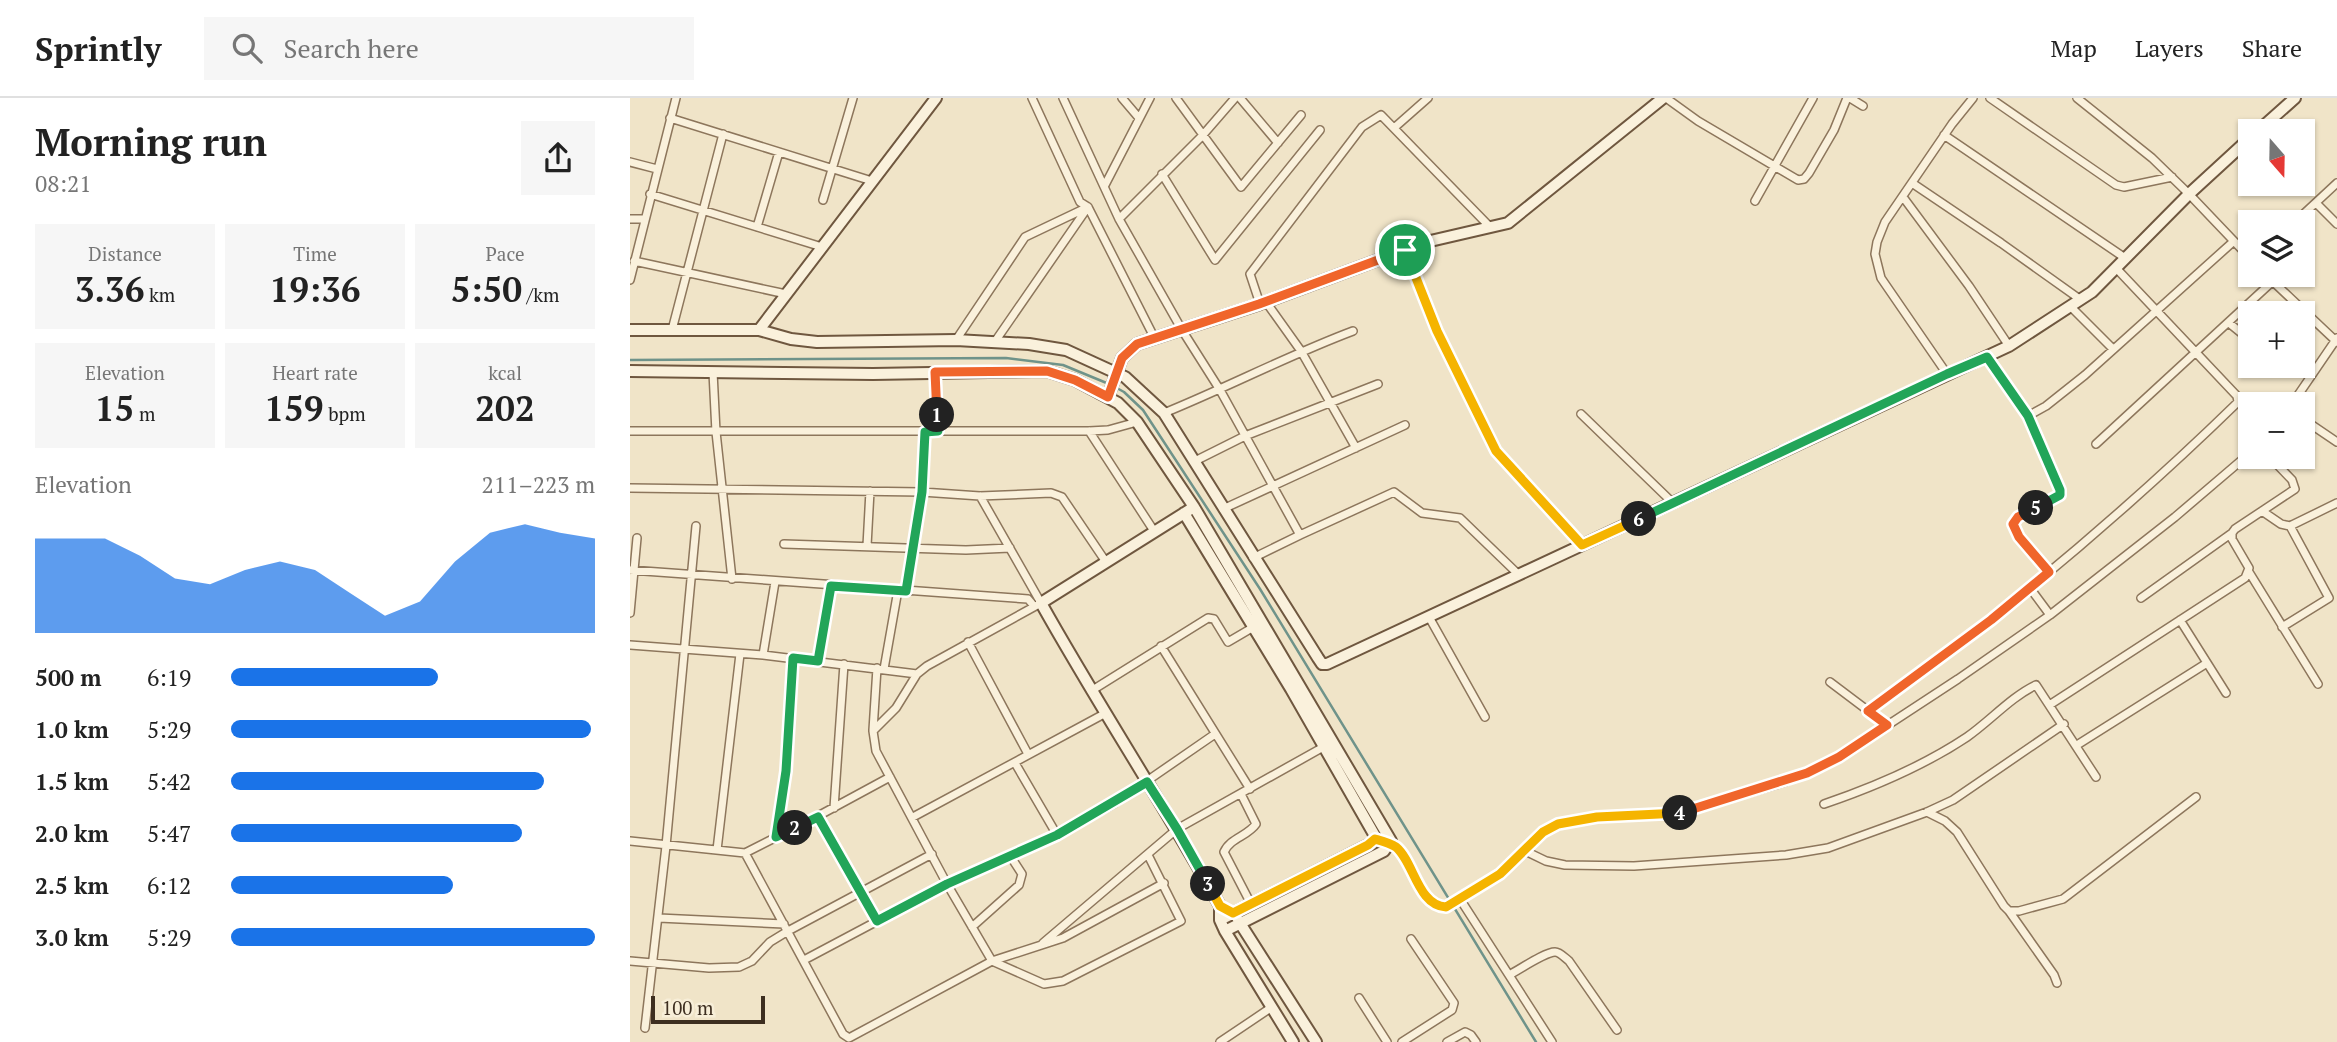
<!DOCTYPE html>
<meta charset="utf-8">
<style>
body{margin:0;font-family:"PT Serif",serif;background:#f6f6f6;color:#222;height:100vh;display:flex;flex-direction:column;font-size:26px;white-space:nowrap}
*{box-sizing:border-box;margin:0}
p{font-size:23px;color:#767676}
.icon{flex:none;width:38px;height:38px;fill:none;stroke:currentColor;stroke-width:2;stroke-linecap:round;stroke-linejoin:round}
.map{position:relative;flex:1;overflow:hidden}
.panel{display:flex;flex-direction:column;background:#fff;width:630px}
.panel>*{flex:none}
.needle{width:46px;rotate:160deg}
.tools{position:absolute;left:1608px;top:21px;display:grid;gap:14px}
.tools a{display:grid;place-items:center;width:77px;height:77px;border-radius:0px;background:#fff;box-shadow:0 2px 5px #0004;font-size:35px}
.scale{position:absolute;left:21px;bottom:18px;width:114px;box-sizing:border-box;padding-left:7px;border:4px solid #3d2e20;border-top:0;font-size:19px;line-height:24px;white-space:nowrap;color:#3d2e20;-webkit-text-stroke:5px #f7eed8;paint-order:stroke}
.pin{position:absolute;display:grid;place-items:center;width:60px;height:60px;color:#fff;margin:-30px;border:4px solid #fff;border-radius:50%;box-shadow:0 2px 7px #0007}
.km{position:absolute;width:35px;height:35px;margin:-18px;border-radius:50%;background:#222;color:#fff;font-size:19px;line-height:35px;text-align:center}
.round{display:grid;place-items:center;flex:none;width:74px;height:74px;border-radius:0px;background:#f6f6f6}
.summary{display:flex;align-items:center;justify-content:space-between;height:119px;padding:0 35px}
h1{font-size:38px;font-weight:700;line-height:52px}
.figures{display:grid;grid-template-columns:repeat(3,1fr);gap:10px;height:119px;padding:7px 35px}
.figures div{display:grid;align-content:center;border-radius:0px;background:#f6f6f6;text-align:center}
.figures b{font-size:35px;font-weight:700}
.figures small{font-size:19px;font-weight:400}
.figures p{font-size:19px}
.chart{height:196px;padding:14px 35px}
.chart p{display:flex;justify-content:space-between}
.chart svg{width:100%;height:126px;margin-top:7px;fill:#1a73e8;opacity:.7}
ul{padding:0 35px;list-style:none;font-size:23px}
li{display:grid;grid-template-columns:112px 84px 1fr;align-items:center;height:52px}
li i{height:18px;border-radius:9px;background:#1a73e8}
header{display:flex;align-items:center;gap:42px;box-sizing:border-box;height:98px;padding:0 35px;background:#fff;border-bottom:2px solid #e0e0e0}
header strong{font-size:33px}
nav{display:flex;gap:38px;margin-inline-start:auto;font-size:24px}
.search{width:490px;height:63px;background:#f6f6f6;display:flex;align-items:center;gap:18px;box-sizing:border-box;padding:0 24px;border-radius:0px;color:#767676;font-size:26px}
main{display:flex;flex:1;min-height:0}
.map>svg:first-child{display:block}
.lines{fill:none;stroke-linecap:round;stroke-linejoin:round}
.stream{stroke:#6f938a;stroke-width:2.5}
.street-casing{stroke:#8d765c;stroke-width:10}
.secondary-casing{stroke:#6f573f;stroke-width:14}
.street{stroke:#faf1dc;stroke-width:7}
.secondary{stroke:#faf1dc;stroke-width:10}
.split-1-casing{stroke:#fff;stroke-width:14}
.split-2-casing{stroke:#fff;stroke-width:14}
.split-3-casing{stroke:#fff;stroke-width:14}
.split-4-casing{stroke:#fff;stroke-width:14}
.split-5-casing{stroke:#fff;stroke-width:14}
.split-6-casing{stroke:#fff;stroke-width:14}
.split-7-casing{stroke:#fff;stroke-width:14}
.split-1{stroke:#f0652b;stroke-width:9}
.split-2{stroke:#22a559;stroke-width:9}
.split-3{stroke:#22a559;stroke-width:9}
.split-4{stroke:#f5b400;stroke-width:9}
.split-5{stroke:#f0652b;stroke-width:9}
.split-6{stroke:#22a559;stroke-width:9}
.split-7{stroke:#f5b400;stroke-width:9}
</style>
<header>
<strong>Sprintly</strong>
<div class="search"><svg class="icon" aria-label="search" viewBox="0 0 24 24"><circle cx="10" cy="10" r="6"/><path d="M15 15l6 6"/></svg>Search here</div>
<nav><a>Map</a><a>Layers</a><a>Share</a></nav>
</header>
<main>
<section class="panel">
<div class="summary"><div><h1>Morning run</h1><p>08:21</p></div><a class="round"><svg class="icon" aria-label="share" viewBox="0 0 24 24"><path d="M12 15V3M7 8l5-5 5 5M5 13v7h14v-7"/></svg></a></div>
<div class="figures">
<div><p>Distance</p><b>3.36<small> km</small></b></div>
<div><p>Time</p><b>19:36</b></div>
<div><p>Pace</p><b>5:50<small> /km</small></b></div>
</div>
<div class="figures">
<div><p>Elevation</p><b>15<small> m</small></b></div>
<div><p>Heart rate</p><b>159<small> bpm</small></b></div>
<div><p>kcal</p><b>202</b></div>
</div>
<div class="chart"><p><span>Elevation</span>211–223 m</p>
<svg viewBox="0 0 160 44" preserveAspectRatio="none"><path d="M0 44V11L10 11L20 11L30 17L40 25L50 27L60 22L70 19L80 22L90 30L100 38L110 33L120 19L130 9L140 6L150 9L160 11V44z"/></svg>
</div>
<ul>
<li><b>500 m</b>6:19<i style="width:57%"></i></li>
<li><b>1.0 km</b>5:29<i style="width:99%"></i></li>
<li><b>1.5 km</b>5:42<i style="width:86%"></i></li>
<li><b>2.0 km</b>5:47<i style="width:80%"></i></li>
<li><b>2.5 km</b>6:12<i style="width:61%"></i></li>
<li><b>3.0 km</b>5:29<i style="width:100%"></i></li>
</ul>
</section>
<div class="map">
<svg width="1707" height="944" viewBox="0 0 1707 944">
<rect width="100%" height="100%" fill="#f0e4c8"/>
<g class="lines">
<path class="stream" d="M0 262 376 260 433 267 479 286
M485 289 494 294 513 312 630 491 906 944"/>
<g class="street-casing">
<path id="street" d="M433 0 489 121 552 232 590 292 670 437 623 460
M492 0 509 20
M546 0 611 89 671 17
M610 0 648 45
M1036 0 1068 23 1168 82 1174 81 1179 75 1204 32 1217 0
M1220 0 1233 8
M1360 0 1486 87 1494 89 1542 79
M1447 0 1522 60 1559 96 1620 160
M40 20 242 83
M764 30 798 0
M1314 37 1495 160
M0 64 27 71
M532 76 585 162 690 32
M1282 85 1371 145 1451 202
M475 87 520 0
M20 96 192 149
M1273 99 1339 188 1379 248
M193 102 223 0
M1125 103 1183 0
M1686 105 1707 126
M0 121H14
M489 121 572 38 605 0
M1665 124 1707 85
M127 129 149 54
M775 152 807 233 866 353 952 447
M4 163 156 196
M1636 177 1707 244
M0 182 46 0
M636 204 671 253 726 350
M630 206 620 176 732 29 751 17 860 129
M1441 209 1483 251
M1599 225 1620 242
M42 232 93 36
M326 242 395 139 458 109 525 241
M364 245 458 109 450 104 402 0
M1357 259 1398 318 1430 392C1425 410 1393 410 1383 426L1389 439 1419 474
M83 274 86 334 102 481
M305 274 308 333
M1317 276 1251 180 1245 156 1247 144 1255 124 1322 26 1343 0
M1662 306 1707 240
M534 315C598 289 659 257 723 233
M951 316 1043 405
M1398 318 1416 308 1455 277 1604 143
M1673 321 1707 344
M0 333H459L478 332 507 324
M459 333 524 433
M1466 346 1643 183
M565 363 615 338 748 286
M0 390 292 394 350 398 421 395 432 399 476 464
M350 398 411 505 297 568 287 576 266 610 243 633 246 653 317 786 362 863 414 886 433 883 551 823 518 757
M593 411 775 327
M1632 413 1651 426 1660 428 1707 405
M670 437 764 394 792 415 830 420 889 477
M154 446 336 452 380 450
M237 448 240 393
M0 472 398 501 404 508
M1619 474 1688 586
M1400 490 1420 517
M276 493 292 394 295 333
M1511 500 1602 435
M0 515 7 440
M799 519 855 619
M1550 522 1596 595
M1652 529 1699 500 1660 428
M338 544 398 656
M0 547 133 557 287 576
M531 548 620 691
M133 557 145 484
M188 563 201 488
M254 571 268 492
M1200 584 1257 627
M461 593 578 520 584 521 598 544 627 527
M1421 606 1615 480 1619 470 1602 441V435L1605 431 1665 391 1662 382 1640 359
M1238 613C1280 582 1323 552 1363 520 1448 452 1530 380 1608 304L1607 298 1486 170
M243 632 247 570
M1447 647 1577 565
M385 665 427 737
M611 696 626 726C618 738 600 740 594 754L621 806
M1194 706C1241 690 1295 667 1337 639 1360 623 1381 599 1406 587L1466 679
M204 710 214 566
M1297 714 1315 723 1327 734 1374 808 1379 813H1389L1433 801 1566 699
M188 718 247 823
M283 719 474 616
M146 739 156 672 163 560
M745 741C752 743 760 744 766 749 784 764 788 807 816 809L870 776 913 734 928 726 967 719 1033 717 1057 713 1155 684 1209 659 1328 581 1420 517 1545 419 1620 355
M0 743 115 755 188 718 260 679
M87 752 110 556
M893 752 916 763 935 767 1004 768 1156 757 1198 750 1297 714 1323 702 1434 626
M115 755 213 936 219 940 362 863 433 840 534 785
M830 801 922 944
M1379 813 1424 877 1427 885
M29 820 154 826
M342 829 389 787 392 776 381 759
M413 845 547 731 697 647
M174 862 317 786 427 737 485 705 585 636
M0 863 79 870 109 869 122 863 140 844 158 833 302 756
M879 877C889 872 915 854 925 854 930 854 935 860 939 863L987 932
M729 900 757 944
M15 930 36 748 66 428
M590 944 642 909
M772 944 822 912 824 905 781 841
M817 944 835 934 841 937 846 944"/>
</g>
<g class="secondary-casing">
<path id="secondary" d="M1628 33 1665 0
M0 232H129L161 241 187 244 326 242 399 246 436 252 495 279 534 315 688 560 692 566H697L1379 248 1462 194 1559 96 1620 40
M129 232 306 0
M0 273 243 276 417 273 445 282 488 305 507 324 564 409 761 743 754 753 595 833
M478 299 492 260 507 246 630 206 796 144 878 125 1033 0
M564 409 411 505C468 607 533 705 590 808V822L595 833 663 944
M554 415 661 591 745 738 743 744 738 747 590 822
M608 822 686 944"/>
</g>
<use href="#street" class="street"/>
<use href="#secondary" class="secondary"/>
</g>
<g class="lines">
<g class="split-1-casing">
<path id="split-1" d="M307 317 305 274 417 273 445 282 478 299 492 260 507 246 629 206 775 152"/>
</g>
<g class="split-2-casing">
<path id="split-2" d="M165 730 146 739 156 673 163 560 188 563 201 488 276 493 292 394 295 334 308 333 307 317"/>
</g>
<g class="split-3-casing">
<path id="split-3" d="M165 730 188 719 247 823 317 786 427 737 517 684 547 731 578 786"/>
</g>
<g class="split-4-casing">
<path id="split-4" d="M578 786 590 808 603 815 738 747 745 741C752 743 760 745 766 749 784 764 788 808 816 809L870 776 913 734 928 726 967 719 1050 715"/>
</g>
<g class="split-5-casing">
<path id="split-5" d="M1050 715 1177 675 1209 659 1257 627 1238 613 1361 522 1419 474 1389 439 1383 426 1388 419 1406 410"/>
</g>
<g class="split-6-casing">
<path id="split-6" d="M1009 421 1317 276 1357 259 1398 318 1430 392V397L1406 410"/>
</g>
<g class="split-7-casing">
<path id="split-7" d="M775 152 807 233 866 353 952 447 1009 421"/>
</g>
<use href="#split-1" class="split-1"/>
<use href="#split-2" class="split-2"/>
<use href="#split-3" class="split-3"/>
<use href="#split-4" class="split-4"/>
<use href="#split-5" class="split-5"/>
<use href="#split-6" class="split-6"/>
<use href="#split-7" class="split-7"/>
</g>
</svg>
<div class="tools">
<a><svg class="needle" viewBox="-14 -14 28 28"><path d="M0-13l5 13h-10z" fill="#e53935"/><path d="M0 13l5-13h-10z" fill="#767676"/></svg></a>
<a><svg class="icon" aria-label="layers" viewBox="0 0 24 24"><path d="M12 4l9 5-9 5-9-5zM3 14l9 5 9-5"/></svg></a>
<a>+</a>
<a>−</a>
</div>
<div class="scale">100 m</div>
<div class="pin" style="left:775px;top:152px;background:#1e9e55"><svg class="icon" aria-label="arrive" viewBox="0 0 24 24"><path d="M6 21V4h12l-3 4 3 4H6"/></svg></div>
<b class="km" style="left:307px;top:317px">1</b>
<b class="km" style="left:165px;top:730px">2</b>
<b class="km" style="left:578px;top:786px">3</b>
<b class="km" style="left:1050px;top:715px">4</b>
<b class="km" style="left:1406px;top:410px">5</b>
<b class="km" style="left:1009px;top:421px">6</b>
</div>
</main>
